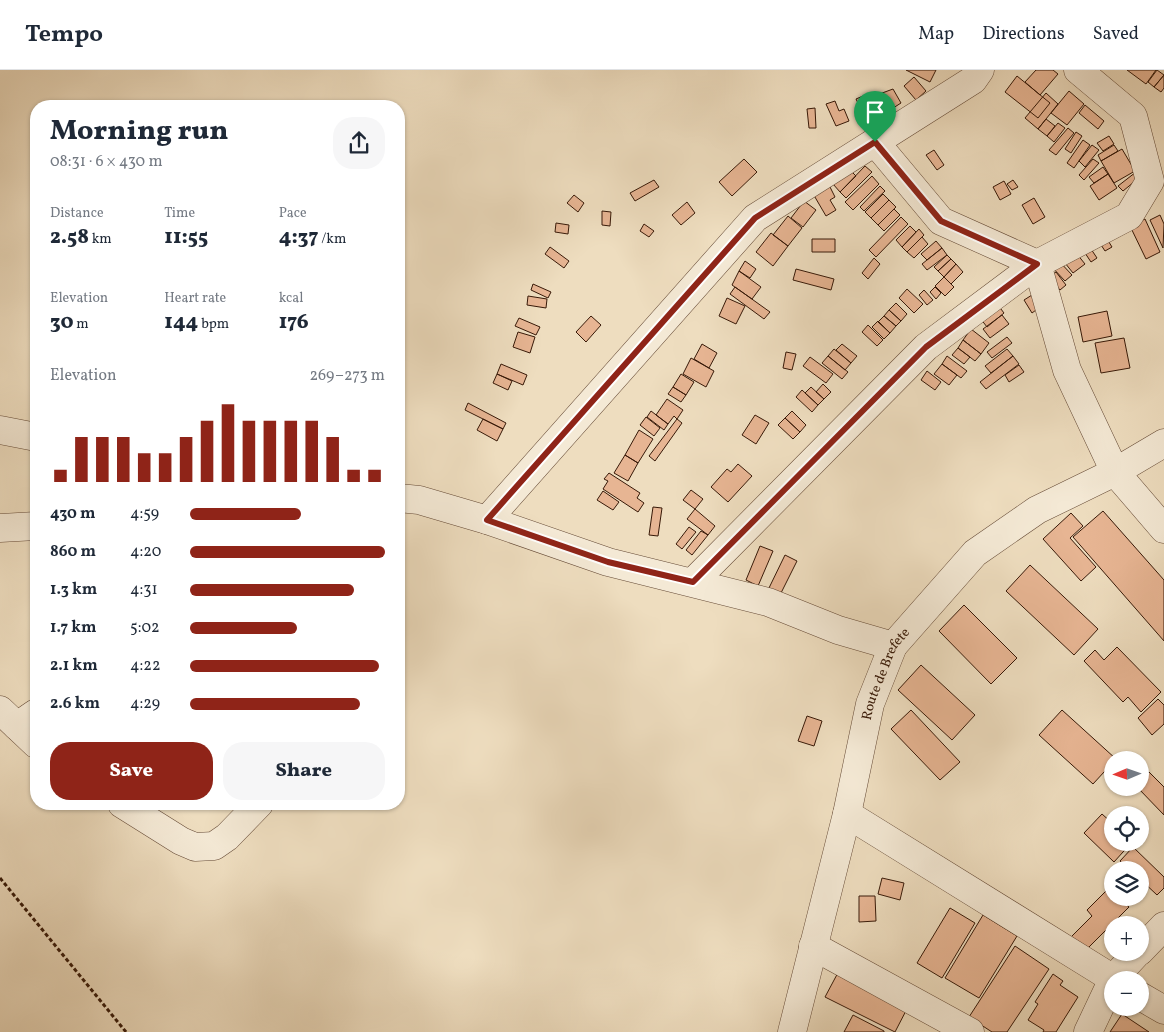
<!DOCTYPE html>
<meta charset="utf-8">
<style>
body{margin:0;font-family:Vollkorn,serif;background:#f6f6f7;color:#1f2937;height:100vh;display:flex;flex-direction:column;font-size:19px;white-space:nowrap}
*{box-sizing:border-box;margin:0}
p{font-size:16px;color:#747a83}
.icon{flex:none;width:28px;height:28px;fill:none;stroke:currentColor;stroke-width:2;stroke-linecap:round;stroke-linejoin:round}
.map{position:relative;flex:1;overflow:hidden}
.details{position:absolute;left:30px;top:30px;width:375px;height:710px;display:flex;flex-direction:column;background:#fff;border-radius:20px;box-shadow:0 1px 4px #0004}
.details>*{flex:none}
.needle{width:32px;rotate:268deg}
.fabs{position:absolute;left:1104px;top:681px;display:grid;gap:10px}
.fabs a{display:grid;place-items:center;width:45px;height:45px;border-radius:50%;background:#fff;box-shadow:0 1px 4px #0004;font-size:25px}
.pin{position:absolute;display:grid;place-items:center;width:42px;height:42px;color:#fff;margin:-51px -21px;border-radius:50% 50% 50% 0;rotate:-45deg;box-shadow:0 0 5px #0007}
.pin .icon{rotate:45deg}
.round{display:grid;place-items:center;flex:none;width:52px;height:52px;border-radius:20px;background:#f6f6f7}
.overview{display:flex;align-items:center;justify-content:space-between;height:85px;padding:0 20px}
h1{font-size:28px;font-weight:800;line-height:38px}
.stats{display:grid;grid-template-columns:repeat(3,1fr);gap:8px;height:85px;padding:5px 20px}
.stats div{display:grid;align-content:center}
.stats b{font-size:21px;font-weight:800}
.stats small{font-size:14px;font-weight:400}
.stats p{font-size:14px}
.chart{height:140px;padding:10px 20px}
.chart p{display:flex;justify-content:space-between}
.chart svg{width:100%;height:90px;margin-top:5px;stroke:#8f2418;stroke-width:6}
.cta{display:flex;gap:10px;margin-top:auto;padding:10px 20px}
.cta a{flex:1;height:58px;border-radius:20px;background:#8f2418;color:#fff;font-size:20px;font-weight:800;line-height:58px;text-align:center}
.cta a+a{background:#f6f6f7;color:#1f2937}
ul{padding:0 20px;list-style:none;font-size:16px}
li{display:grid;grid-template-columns:80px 60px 1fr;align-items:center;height:38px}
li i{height:12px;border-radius:6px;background:#8f2418}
header{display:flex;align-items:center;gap:30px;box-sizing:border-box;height:70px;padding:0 25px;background:#fff;border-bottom:1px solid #e0e1e3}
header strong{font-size:24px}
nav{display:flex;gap:28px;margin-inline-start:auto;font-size:18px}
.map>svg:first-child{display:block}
.building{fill:#e7b593;stroke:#371908}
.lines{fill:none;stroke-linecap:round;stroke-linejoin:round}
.minor-casing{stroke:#654a36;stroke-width:29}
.path{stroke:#371908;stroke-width:3;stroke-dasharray:4 2.5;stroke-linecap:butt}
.minor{stroke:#f4e9d5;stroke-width:28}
.route-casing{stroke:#fff;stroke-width:10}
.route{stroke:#8f2418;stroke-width:6}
.labels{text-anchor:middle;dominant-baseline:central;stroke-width:4;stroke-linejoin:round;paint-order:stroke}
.street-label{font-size:14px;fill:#371908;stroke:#f4e9d5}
</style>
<header>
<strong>Tempo</strong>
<nav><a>Map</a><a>Directions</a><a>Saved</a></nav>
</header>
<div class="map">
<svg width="1164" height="962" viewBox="0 0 1164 962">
<rect width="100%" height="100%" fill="#eeddbf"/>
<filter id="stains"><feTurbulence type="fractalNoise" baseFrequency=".004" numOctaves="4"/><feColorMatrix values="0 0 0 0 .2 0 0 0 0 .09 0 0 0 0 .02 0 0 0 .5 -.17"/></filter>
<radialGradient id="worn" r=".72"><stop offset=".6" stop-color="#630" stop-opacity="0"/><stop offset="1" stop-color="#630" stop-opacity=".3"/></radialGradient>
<path class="building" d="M906 0H936L930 12Z
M1036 0H1053L1058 4 1040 25 1025 12Z
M1127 0H1156L1146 14Z
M1157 0 1164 5 1154 17 1148 12Z
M1164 5V18L1161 22 1154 17Z
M1017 6 1050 33 1038 48 1005 22Z
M914 7 926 21 916 30 904 16Z
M893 19 901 33 890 40 886 34 880 37 874 26Z
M1069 21 1084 34 1067 55 1051 43Z
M1046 23 1058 34 1038 59 1025 48Z
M863 26 867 33 874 30 882 48 868 54 856 29Z
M835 31 839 41 844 39 849 51 836 56 826 34Z
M1085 35 1104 51 1098 59 1079 43Z
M815 38 816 58H809L807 39Z
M1046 49 1055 56 1047 66 1038 59Z
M1058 53 1065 58 1054 72 1047 66Z
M1068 58 1074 63 1056 85 1049 80Z
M1076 62 1082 66 1071 83 1065 79Z
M1109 66 1114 74 1103 81 1097 73Z
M1083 70 1090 75 1074 98 1067 93Z
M1092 75 1099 80 1085 97 1079 91Z
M1114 75 1118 81 1101 91 1098 85Z
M1122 79 1135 101 1114 113 1101 91Z
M934 80 944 95 937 100 926 85Z
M744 89 757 102 732 126 719 112Z
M1093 89 1099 93 1084 110 1079 105Z
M865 96 872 102 846 128 840 122Z
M1103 97 1108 104 1094 113 1089 107Z
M848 98 856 106 840 122 833 114Z
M1136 102 1140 107 1123 121 1118 116Z
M1108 104 1117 118 1099 130 1090 116Z
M872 106 879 114 853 140 845 132Z
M654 110 659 117 635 131 630 123Z
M1013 110 1018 117 1012 120 1007 114Z
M1004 111 1011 124 1000 130 993 117Z
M828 113 835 127 830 130 836 140 826 146 812 122Z
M880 116 885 121 864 141 860 137Z
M883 124 889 130 871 148 865 142Z
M574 125 584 133 578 142 567 133Z
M1034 128 1045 147 1033 154 1022 135Z
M889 130 896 137 878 155 871 148Z
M804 131 816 140 803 157 791 148Z
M687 132 695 143 681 155 672 145Z
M894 139 900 145 884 161 878 155Z
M602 141 611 142 610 156 602 155Z
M1160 145 1164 154 1163 178 1150 150Z
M788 146 802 158 788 176 773 165Z
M901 147 908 154 876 187 869 180Z
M1145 149 1160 182 1146 189 1130 156Z
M556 153 569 155 568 164 555 162Z
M644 154 654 161 649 167 640 161Z
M910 156 916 162 902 177 896 170Z
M1099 156 1112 177 1105 181 1092 161Z
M919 159 924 165 907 182 902 177Z
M771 163 788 176 773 196 756 182Z
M922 167 928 174 914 188 907 182Z
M1083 167 1097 188 1091 192 1077 171Z
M812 169H835V182H812Z
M936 171 942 178 927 190 921 184Z
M550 177 569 191 564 198 545 184Z
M942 178 947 185 927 200 922 194Z
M1077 184 1085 194 1073 203 1061 188Z
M947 185 951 189 938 201 934 197Z
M874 188 880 194 868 209 862 203Z
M951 189 956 194 944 207 938 201Z
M1058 190 1072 205 1065 211 1051 196Z
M745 191 756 199 750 208 739 201Z
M956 194 963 202 951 214 944 207Z
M796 199 834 209 831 220 793 210Z
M739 201 761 217 752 229 732 215Z
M1056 202 1066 215 1060 220 1049 207Z
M944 207 954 217 945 226 935 216Z
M533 214 551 222 548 228 531 220Z
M735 217 770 242 764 249 730 224Z
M935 217 941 223 936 229 930 222Z
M907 219 923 234 914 243 899 228Z
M924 220 933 230 927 235 919 225Z
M1032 225 1040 237 1032 243 1024 230Z
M528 226 547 229 546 238 527 235Z
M727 228 745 236 736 254 719 246Z
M994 230 1004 243 987 257 977 244Z
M896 233 907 244 901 251 889 240Z
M889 240 901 251 896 256 884 246Z
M1107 241 1112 266 1083 272 1078 247Z
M1002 245 1009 254 990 268 983 259Z
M591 246 601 255 586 272 576 262Z
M884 246 896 256 890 263 878 252Z
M519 248 540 257 536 265 515 256Z
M878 251 890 263 884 269 872 257Z
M868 255 883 270 877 276 862 262Z
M971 259 989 273 981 284 963 270Z
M518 262 535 267 530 283 513 277Z
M1007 267 1012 273 992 288 987 282Z
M1124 268 1130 298 1101 303 1095 273Z
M963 270 981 284 975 291 958 278Z
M702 274 717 283 709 298 694 289Z
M842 274 857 286 851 293 836 280Z
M958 278 970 287 964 294 952 285Z
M834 279 851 293 845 300 828 286Z
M1007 279 1013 286 991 303 985 296Z
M786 282 796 284 792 300 783 298Z
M828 286 848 302 842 309 822 293Z
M947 286 967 301 961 308 942 294Z
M1013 286 1019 294 986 319 980 312Z
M810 287 833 304 826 313 803 296Z
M691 288 714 301 706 317 683 304Z
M501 294 527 305 523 315 497 304Z
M942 294 957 305 949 315 934 304Z
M1019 295 1024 302 1009 312 1005 305Z
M927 301 941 312 935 320 921 310Z
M497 304 512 311 508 320 493 313Z
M681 304 694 312 686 325 673 317Z
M823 314 831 322 824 329 816 322Z
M673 317 686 325 681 332 668 324Z
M811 317 824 329 818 335 805 323Z
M802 320 818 335 812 342 796 327Z
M667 329 683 340 677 349 674 346 668 354 656 345Z
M468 333 506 353 503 359 465 340Z
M651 341 668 354 664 360 647 347Z
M792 341 806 355 800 362 785 348Z
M755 345 769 353 756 374 742 365Z
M646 347 660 358 654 366 640 355Z
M785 348 800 362 793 369 778 355Z
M483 349 503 359 497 371 477 360Z
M677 349 682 353 655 391 649 386Z
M639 360 653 369 638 393 625 385Z
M625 385 638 393 628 411 614 403Z
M738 394 752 406 728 432 711 417 727 399 731 402Z
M609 403 640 423 637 428 644 433 638 442 603 419 608 411 604 409Z
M691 420 703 429 695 439 683 430Z
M603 421 619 432 613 440 597 430Z
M653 437 662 438 658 466 649 465Z
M695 439 715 456 708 465 687 449Z
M1103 441 1164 510V571L1073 467Z
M1071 443 1083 456 1070 468 1096 497 1081 511 1043 469Z
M689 457 696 462 682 479 676 474Z
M701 461 708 465 692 485 686 480Z
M760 476 773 481 758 516 746 510Z
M785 485 797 491 780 525 768 520Z
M1030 495 1098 559 1074 585 1006 521Z
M964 535 1017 588 991 614 939 561Z
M1117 577 1161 622 1141 642 1128 627 1123 632 1084 591 1095 580 1104 590Z
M921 595 975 645 952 670 898 620Z
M1158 629 1164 635V654L1152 665 1138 648Z
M911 640 960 692 940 710 891 659Z
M1062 640 1116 689 1093 714 1039 665Z
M807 646 822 651 814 676 798 671Z
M1149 702 1164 717V745L1138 718H1140V711Z
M1102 744 1112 753V772H1132L1114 792 1084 763Z
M1133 777 1164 807V818L1157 825 1140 809V800H1130L1120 791Z
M882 808 904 813 900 830 878 824Z
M1109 818 1112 821V828H1119L1129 837 1084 882 1070 868 1092 846 1087 840Z
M859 826H875L876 851 859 852Z
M950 838 975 853 942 908 917 893Z
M983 845 1017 866 979 928 945 908Z
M1015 876 1049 899 1007 962H992L969 947Z
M841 897 910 933 895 962 825 927Z
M1053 904 1063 911 1060 915 1078 927 1056 962H1043L1044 960 1028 950 1038 934 1035 932Z
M1122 944 1149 962H1110Z
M853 945 884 961V962H844Z"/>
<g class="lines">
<g class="minor-casing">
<g id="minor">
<path d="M875 72 941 151 1037 194"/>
<path d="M1037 194 1067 300 1115 402 1164 459"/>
<path d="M0 360 36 367"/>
<path d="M399 428 419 430 487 450 608 492 768 532 838 560 893 576"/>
<path d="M487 450 755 148 973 10 980 0"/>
<path d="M0 458 36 456"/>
<path d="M693 512 926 277 1037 194 1129 146 1150 111 1133 46 1078 0"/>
<path d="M0 640 36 674"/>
<path d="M17 656 36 643"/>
<path d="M122 734 181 771 195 777 214 776 227 767 259 734"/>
<path d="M847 744 1115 910"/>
<path d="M813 876 970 962"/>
<path d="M1140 881 1164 856"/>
<path d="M1140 926 1164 940"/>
<path id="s1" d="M792 962 847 744 870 634 893 576 975 483 1037 440 1115 402 1164 373"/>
<path d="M1088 962 1113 909 1138 882"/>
</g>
</g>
<path class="path" d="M0 808 126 962"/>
<use href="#minor" class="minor"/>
</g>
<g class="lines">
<g class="route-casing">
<path id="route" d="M875 72 941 151 1037 194 926 277 693 512 608 492 487 450 755 148Z"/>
</g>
<use href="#route" class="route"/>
</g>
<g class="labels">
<g class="street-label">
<text stroke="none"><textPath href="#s1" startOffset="371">Route de Brefete</textPath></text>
</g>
</g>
<rect width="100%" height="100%" filter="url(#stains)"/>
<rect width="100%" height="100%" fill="url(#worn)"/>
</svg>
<div class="fabs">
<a><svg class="needle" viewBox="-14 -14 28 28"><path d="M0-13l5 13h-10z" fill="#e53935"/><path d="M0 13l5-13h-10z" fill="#747a83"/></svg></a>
<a><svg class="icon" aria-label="locate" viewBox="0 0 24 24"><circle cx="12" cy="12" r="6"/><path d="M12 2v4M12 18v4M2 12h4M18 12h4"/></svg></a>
<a><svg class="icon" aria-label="layers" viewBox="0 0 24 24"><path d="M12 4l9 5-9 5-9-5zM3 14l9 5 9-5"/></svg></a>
<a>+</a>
<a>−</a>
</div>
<div class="pin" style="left:875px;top:72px;background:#1e9e55"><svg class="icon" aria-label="arrive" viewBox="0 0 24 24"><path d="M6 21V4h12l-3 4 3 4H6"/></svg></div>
<section class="details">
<div class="overview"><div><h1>Morning run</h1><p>08:31 · 6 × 430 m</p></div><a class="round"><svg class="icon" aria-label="share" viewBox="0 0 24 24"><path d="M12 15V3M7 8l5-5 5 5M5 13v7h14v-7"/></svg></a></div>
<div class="stats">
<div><p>Distance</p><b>2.58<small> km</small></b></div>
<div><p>Time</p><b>11:55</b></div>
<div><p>Pace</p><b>4:37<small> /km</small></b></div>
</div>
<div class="stats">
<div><p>Elevation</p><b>30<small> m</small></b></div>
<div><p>Heart rate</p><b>144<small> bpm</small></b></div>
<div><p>kcal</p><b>176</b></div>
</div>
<div class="chart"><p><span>Elevation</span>269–273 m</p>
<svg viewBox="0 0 160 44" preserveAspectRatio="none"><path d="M5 44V38M15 44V22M25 44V22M35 44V22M45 44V30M55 44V30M65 44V22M75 44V14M85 44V6M95 44V14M105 44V14M115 44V14M125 44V14M135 44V22M145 44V38M155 44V38"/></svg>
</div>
<ul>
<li><b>430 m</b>4:59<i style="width:57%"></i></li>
<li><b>860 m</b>4:20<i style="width:100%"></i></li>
<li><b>1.3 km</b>4:31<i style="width:84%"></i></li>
<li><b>1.7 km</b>5:02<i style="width:55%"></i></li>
<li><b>2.1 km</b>4:22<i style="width:97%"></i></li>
<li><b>2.6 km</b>4:29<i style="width:87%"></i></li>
</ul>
<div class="cta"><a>Save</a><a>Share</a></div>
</section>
</div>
